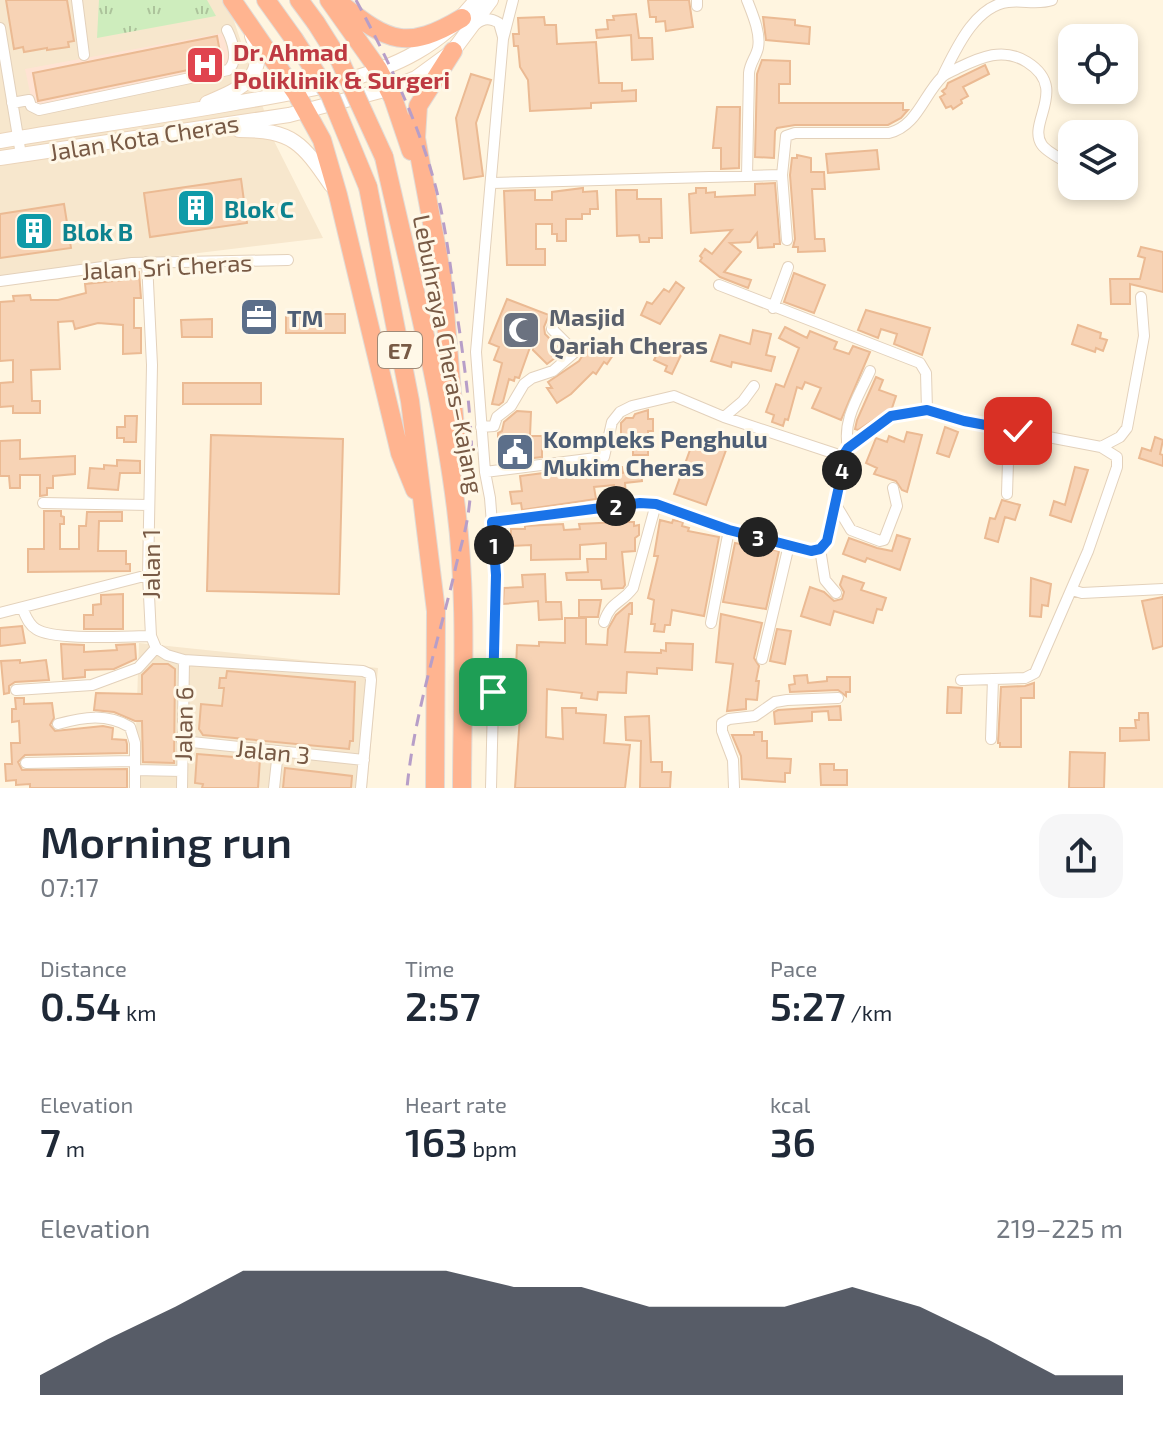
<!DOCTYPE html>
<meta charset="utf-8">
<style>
body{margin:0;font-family:"Exo 2",sans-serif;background:#f6f6f7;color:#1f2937;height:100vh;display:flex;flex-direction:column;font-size:30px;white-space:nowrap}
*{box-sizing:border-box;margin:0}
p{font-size:26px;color:#747a83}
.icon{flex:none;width:44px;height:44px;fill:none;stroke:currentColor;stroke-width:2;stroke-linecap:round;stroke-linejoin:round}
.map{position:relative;height:788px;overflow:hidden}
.sheet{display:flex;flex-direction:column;background:#fff;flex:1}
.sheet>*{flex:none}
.fabs{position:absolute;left:1058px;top:24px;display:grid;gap:16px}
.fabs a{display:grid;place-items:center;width:80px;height:80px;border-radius:16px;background:#fff;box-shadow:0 4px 12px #0003;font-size:40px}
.pin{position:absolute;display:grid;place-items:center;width:68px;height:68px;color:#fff;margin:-34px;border-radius:16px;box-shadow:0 4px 12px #0006}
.km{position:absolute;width:40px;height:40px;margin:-20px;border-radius:50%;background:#222;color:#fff;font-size:22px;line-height:40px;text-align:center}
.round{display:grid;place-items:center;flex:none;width:84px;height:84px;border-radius:24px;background:#f6f6f7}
.summary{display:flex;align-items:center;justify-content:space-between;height:136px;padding:0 40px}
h1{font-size:44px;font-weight:600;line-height:60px}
.stats{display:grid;grid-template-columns:repeat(3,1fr);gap:12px;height:136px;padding:8px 40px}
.stats div{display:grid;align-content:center}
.stats b{font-size:40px;font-weight:600}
.stats small{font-size:22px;font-weight:400}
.stats p{font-size:22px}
.chart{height:224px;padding:16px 40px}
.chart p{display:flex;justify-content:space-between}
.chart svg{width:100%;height:144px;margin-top:8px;fill:#111827;opacity:.7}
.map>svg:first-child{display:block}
.residential{fill:#f7e7cd}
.commercial{fill:#ffe3d3}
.grass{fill:url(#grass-tufts)}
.building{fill:#f7d3b5;stroke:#ebba93;stroke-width:2}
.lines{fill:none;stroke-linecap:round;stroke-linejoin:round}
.minor-casing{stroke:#e3d1bb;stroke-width:12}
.secondary-casing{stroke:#ebd4ba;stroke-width:16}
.motorway-casing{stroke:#e1dbd6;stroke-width:20}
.minor{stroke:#fff;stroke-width:10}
.secondary{stroke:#fff;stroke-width:14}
.motorway{stroke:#ffb490;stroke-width:18}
.rail{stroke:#b79ec8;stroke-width:3;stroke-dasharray:12 8;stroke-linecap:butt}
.motorway-bridge-casing{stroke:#e1dbd6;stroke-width:20;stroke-linecap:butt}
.motorway-bridge{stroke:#ffb490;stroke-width:18}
.route-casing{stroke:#fff;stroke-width:16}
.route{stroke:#1a73e8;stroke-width:10}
.labels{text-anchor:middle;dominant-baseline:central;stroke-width:6;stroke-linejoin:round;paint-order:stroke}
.shield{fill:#fff8e8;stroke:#a08976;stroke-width:2}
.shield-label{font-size:22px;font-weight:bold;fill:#785a45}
.health-label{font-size:24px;font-weight:bold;fill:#be3a42;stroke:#fff8e8;text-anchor:start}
.street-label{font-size:24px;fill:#785a45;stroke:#fff8e8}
.culture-label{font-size:24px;font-weight:bold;fill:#0d838f;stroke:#fff8e8;text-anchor:start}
.worship-label{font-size:24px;font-weight:bold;fill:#5b616d;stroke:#fff8e8;text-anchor:start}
.service-label{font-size:24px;font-weight:bold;fill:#4e5e75;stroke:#fff8e8;text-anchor:start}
</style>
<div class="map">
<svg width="1163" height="788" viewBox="0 0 1163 788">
<defs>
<pattern id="grass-tufts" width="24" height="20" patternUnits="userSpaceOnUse" patternTransform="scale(2)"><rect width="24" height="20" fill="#ceedbd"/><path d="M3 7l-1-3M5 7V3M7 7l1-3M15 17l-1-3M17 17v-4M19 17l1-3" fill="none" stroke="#acc39b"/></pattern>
</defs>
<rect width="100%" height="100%" fill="#fff5e0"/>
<path class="residential" d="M0 0H222L232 15 275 143 323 238 0 277Z
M139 643 378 668 367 788H134Z"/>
<path class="commercial" d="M223 33 230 62 226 67 38 106 32 102 25 69Z"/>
<path class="grass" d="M99 0H207L216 16 97 38Z"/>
<path class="building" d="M6 0H67L74 41 68 42 69 47 47 50V48L24 52 23 47 14 49Z
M648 0H689L693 27 666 31 665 21 656 22V17H650Z
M636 14 639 38H652L653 59 632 60 631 35 597 38 596 30 608 29 607 20H614L613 16Z
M544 17 545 25H556L557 44 596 42 599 83H622V91L636 90V101L591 103V108L530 111 528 80 520 67 518 46H514L513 34H519L518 18Z
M763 17 795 20V25L810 27 809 44 766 40Z
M217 36 222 63 38 101 33 73Z
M762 60 790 61V84H779V103H903V110H908L901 118 888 125H795L777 128 775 131 774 158 755 157 757 74Z
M985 65 989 74 963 87 968 96 961 100 962 103 953 109 951 106 946 108 940 97 945 94 942 91 946 88 948 83Z
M471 74 491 80 476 123 483 176 464 179 456 118Z
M717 107H740L739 168 721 169V148H713Z
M877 150 879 169 828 173 826 154Z
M797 155 811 158V172H824L825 189H812L815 239H824L825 251 798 252V247H793L795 239 790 175 792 158H797Z
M241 179 247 223 150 237 144 193Z
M775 183 780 244H774V247L758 248 757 233 750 242 730 243 741 252 724 272 751 280 748 288 720 277 700 261 702 258 700 256 705 249 712 254 732 230 691 233 689 194 696 193V188H706V193L715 192V197L755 195V184Z
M583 188V192L597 191 598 209H590V214H582V219H566V241H557V234H552V224H536V249H545V265H507L504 191 535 190V200H552V192Z
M616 190H637V199H661L662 238H649V242H640L639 235 617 236Z
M64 204 71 248 0 258V214Z
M1141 247 1163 252V292L1130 284V304H1111L1110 279H1140L1145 258 1138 256Z
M139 272 141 298H134V328H141V353L123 354V325L98 323 75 329 73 321 58 322 60 369 31 370 32 401H40V413H13V406L0 407V383L13 382V360L0 361V302L14 301 13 296 30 295 31 300H58L86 293 85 284 122 280 121 273Z
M794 273 825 285 814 313 784 302Z
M676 282 684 288 660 324 641 315 647 302 652 304 664 289 669 292Z
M507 299 549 315 544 327 545 334 563 352 547 364 533 350 534 336 519 378 515 377 514 381 509 379 503 402 499 405 492 404 502 363 494 360 499 347 489 343Z
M866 310 930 328 922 355 894 344 897 334 881 329 878 338 858 330Z
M286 314H345V333H286Z
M212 319V337H182L181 320Z
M1078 325 1101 333 1100 338 1107 340 1103 351 1096 348 1095 352 1072 344Z
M785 327 807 338 810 331 837 342 834 349 849 354 853 346 870 352 841 420 812 408 821 388 805 382 802 389 797 387 788 420 785 419 783 426 772 422 774 415 766 412 776 384 784 387 799 348 779 338Z
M753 330 771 334 766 355 775 357 771 371 732 362 731 367 711 361 720 335 750 344Z
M596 340 615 352 607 364 604 362 596 374 593 372 571 394 557 403 547 388H552L548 382 579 361 590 344 592 345Z
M669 346 682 353 672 374 665 371 667 366 654 360 660 348 666 351Z
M876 377 883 380 879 390 896 396 892 408 858 430 855 429 857 420Z
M183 383H261V404H183Z
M648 410V419H653V431H648V455H633V437L621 438V423L626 418H633L635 414Z
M517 411 531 412 530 436H542V457L506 461 505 440H498V433L502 431 504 422Z
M125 416H137L136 442H124V438H117V427H125Z
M945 427 958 432 949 457 937 453Z
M907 432 922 435 907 492 902 490 896 481 874 474 877 468 866 463 876 438 887 442 889 436 904 442Z
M211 435 343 439 339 594 207 591Z
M1155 437 1163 440 1160 454 1163 455V466L1139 458 1142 448 1151 451Z
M694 439 726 450 706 505 674 494Z
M20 440V459L75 456V474L53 476V488H47V495L40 496V475H20V488H10L9 476H0V441Z
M117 460 140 461V473H120L118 490 88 488 90 468 104 469V465L117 466Z
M622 467 623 473 641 471 642 481 625 483 626 496 615 498 614 485 594 487 596 499 522 510 521 503 512 504 510 492 522 491 520 476 544 473V476Z
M1075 467 1088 470 1071 522 1050 515 1054 501 1065 505Z
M1002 500 1020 505 1015 520 1005 517 998 542 985 538 990 518 995 519Z
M44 511H61V516L64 517V524H60V549H79V526H86L87 512H122V521H99L98 551H126V564H130V571L28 572V549H44Z
M660 520 672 523 673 520 683 522 682 526 689 528 688 531 719 537 704 616 672 610 670 625H665L664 632 654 631 655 624H651L654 600 648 598 658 556H654Z
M620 522H634V526L639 525V535L635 538V551L622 552 625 585 623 588 602 589 601 580H567L566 573 588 572 587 559H606V543L580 545V559L531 560V545L511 546V529H525V526L563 524 564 530 580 529 579 524Z
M897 535 910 539 900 570 867 558 865 562 843 554 849 538 877 548 892 551Z
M735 543 779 551 766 609 723 602Z
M545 574 546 602H561L562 619 539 620 538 601 503 604 504 588 523 587 522 575Z
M843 576 864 583 861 590 886 598 882 610 877 609 873 623 834 611 830 625 801 616 810 587 824 592 834 601 842 599 844 592 840 585Z
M1031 578 1051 584 1048 606 1042 605 1041 617 1030 616Z
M123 594V629H84V615H93V605L101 604V595Z
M1163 597V646L1153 649 1142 601Z
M579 600H601L598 617H579Z
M630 603H632V614H629L625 652 661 653V650L666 651V643L693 644 692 670 657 668V674L627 672 626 693 598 692 597 700 581 698 582 693 547 689 546 737 563 739 562 708H576V713L606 715 604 743 630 745 625 788H515L522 687H508L509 668H516L517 645 539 646V642L565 643V618H586V644L607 645 608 629 616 615Z
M721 614 762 623 754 658 759 666 756 681H759L757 700 746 699V709L727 711 733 664 716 662Z
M22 626 25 643 0 646V628Z
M777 629 791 631 785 664 770 661Z
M61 644 84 645V652L117 650 116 645 135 644 136 659 114 669 85 670V677L63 679Z
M20 660V663L46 660 49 680 15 682 9 686V693L4 694 1 661Z
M153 664H168L175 669 174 763 143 762 142 721H135L114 712 94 710 96 693 142 694V675Z
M227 671 355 682 353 741H350L349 749 203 735 199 729 201 704 222 706 224 688H219L220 678H226Z
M807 675 808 683 827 681V677H850V692H846V696L838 690 790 692 789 685 795 684 794 676Z
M1034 683V698H1021V747H1000V743H998L1001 687 1025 686Z
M948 687 962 688 961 713H947Z
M15 698H24V704L52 703 54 718 50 725 55 731 103 726 113 728 112 739 126 740 127 744V753L25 755 18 762 22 770 127 769V788H30V784L16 785V780L6 781 5 764H12L11 743H20L19 721 12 722V709H16Z
M840 706 841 720H829L828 711 812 712V721L775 724 774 712 778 710Z
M1139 713H1148L1149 740 1120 741V728H1136L1135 720H1139Z
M649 716 651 762H662V772H671L670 788H640L641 741 626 740 625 717Z
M754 732H762V741H767V758L791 759 790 773H785V782L742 779 741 756 732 735H754Z
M1070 752 1105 753 1104 788H1069Z
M197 754 260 759 258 788H202L203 784 195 783Z
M820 764H834V770H847V785H821Z
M285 768 352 776 351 788H283Z"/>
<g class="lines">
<g class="minor-casing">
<path id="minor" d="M77 0 84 55
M697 0V6
M476 24C484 18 490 18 499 23L503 37
M0 28 21 155
M943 75C956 49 975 6 1008 2 1023 0 1038 5 1052 0
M12 103 29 100 31 106 39 110 228 70C239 61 233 42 227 30
M782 175 787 240
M747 176 749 73C750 63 756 57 758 48 761 33 752 13 747 0
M492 183 782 175 786 136 795 133H889C917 126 923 96 942 77 946 73 953 71 958 68 981 57 1003 47 1027 62 1070 89 1026 123 1042 145 1048 153 1063 160 1072 165
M147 262 152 365 148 575 151 636 156 648 167 655 184 660 363 671 370 674 371 680 361 788
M0 281 132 263 288 260
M719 285 920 363 926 373 927 410
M773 308 788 267
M724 417 743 401 754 386
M481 427 494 426 497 417 511 406 524 384 532 378 553 371 575 352 552 329 556 318
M848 448C842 420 859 396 870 371
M841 459 848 448 891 416 927 410 964 421 1101 447
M485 472 604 457 612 422 620 412 632 406 674 396 724 417 836 454 841 459 843 468 827 541 820 549 811 551 729 530 656 504 640 503 492 522
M1007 494 1009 429
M43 503 149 505
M836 505 851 530 880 541 884 540 897 506 893 488
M820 549 825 580 836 593
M1072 590 1082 593 1163 589
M22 608C26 616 28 624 36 629 54 641 127 636 151 636
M0 613 148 575
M604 622C611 601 621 604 633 588L656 504
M711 623 729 530
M762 659 789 545
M961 680 1025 678 1035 673 1088 551 1117 467V457L1101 447 1120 437 1127 428 1144 336 1141 297
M16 690 92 685 138 668 156 648
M58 724C84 717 106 713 130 727L135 743V770L182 771
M991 739 993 679
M182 741 364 760
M26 763 133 761
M135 770V788
M182 788 184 660
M274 788 278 751
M491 788 496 575 490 498 485 472 476 352 503 39 513 0
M734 788 733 760 722 731V723L729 719 755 716 775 702 787 700 838 698"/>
</g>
<g class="secondary-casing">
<path id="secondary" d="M207 103C240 89 270 77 252 36
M239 130C293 130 302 143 331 185
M0 141C78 128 157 117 235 103 294 93 365 82 417 52 440 39 460 21 476 0
M0 158 289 115 388 89 416 78 453 51 491 0"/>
</g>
<g class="motorway-casing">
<path id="motorway" d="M232 0 296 93 322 140 338 195 400 453 415 490
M266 0 294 39
M299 0 316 23
M329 0 378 69 393 98 411 151
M341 4C388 42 407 51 462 18
M453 51 418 106 416 138 442 276 457 451
M384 157C410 273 441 389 456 508 468 600 462 696 462 788
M368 187 410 401 436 611 435 788"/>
</g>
<use href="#minor" class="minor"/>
<use href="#secondary" class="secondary"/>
<use href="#motorway" class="motorway"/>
<path class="rail" d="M356 0C393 69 429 143 443 220 450 257 454 296 460 334 468 393 477 456 468 515 465 535 458 555 454 575 437 645 414 716 407 788"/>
<g class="motorway-bridge-casing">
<path id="motorway-bridge" d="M316 23 340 61 384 157
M294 39 330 95 368 187"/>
</g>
<use href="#motorway-bridge" class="motorway-bridge"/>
</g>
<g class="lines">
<g class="route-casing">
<path id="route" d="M493 692 496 575 492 522 640 503 656 504 729 530 811 551 820 549 827 541 843 468 841 459 848 448 891 416 927 410 964 421 1018 431"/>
</g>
<use href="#route" class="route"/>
</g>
<defs>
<g id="hospital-square" transform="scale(2)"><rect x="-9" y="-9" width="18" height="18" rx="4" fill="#e0444e" stroke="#fff8e8"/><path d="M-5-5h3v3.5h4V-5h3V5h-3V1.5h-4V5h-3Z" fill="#fff"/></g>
<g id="building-square" transform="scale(2)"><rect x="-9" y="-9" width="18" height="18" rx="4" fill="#0f9aa8" stroke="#fff8e8"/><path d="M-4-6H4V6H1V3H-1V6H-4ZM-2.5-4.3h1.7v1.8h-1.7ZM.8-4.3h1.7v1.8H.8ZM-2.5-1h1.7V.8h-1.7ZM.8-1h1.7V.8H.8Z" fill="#fff"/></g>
<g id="office-square" transform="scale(2)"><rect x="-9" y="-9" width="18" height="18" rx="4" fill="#5c6f8a" stroke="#fff8e8"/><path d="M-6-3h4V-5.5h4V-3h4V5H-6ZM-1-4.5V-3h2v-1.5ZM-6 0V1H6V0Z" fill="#fff"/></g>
<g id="mosque-square" transform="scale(2)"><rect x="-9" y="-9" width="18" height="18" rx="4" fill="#6b7280" stroke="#fff8e8"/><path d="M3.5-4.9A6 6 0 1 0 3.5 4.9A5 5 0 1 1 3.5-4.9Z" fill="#fff"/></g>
<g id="civic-square" transform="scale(2)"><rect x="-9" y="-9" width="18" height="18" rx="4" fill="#5c6f8a" stroke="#fff8e8"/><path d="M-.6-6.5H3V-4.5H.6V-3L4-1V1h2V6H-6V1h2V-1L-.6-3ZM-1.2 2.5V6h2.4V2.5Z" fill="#fff"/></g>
</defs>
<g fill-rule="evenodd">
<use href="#hospital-square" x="205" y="65"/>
<use href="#building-square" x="196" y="208"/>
<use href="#building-square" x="34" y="231"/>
<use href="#office-square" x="259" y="317"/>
<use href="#mosque-square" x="521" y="330"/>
<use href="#civic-square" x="515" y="452"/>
</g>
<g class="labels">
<rect class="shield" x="378" y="332" width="44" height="36" rx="6"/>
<g class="shield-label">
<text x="400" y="350">E7</text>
</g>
<g class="health-label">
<text x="233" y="51">Dr. Ahmad<tspan x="233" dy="28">Poliklinik &amp; Surgeri</tspan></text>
</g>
<g class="street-label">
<text transform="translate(144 137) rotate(-9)">Jalan Kota Cheras</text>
<text transform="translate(167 266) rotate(-3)">Jalan Sri Cheras</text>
<text transform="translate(449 354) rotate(79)">Lebuhraya Cheras–Kajang</text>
<text transform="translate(150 564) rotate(-90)">Jalan 1</text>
<text transform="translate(183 724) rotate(-89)">Jalan 6</text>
<text transform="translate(273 751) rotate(6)">Jalan 3</text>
</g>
<g class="culture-label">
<text x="224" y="208">Blok C</text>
<text x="62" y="231">Blok B</text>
</g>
<g class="worship-label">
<text x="549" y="316">Masjid<tspan x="549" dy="28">Qariah Cheras</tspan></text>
</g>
<g class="service-label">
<text x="287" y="317">TM</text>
<text x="543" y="438">Kompleks Penghulu<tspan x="543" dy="28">Mukim Cheras</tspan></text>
</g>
</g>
</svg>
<div class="fabs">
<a><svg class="icon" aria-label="locate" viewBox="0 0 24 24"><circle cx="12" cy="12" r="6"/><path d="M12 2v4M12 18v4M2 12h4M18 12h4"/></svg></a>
<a><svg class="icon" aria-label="layers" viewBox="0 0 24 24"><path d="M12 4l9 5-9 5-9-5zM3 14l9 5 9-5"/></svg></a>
</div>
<div class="pin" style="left:493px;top:692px;background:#1e9e55"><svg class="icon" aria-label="arrive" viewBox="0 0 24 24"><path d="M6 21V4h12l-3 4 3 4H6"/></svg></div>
<div class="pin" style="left:1018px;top:431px;background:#d93025"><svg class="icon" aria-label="check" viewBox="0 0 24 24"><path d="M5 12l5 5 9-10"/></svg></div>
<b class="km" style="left:494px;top:545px">1</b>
<b class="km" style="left:616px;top:506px">2</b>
<b class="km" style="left:758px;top:537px">3</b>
<b class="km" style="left:842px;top:470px">4</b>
</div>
<section class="sheet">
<div class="summary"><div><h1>Morning run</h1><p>07:17</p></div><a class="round"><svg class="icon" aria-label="share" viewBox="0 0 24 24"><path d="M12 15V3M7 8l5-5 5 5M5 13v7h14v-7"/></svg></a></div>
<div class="stats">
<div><p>Distance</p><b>0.54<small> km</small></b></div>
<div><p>Time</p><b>2:57</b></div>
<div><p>Pace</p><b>5:27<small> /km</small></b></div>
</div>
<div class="stats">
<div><p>Elevation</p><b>7<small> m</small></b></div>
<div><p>Heart rate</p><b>163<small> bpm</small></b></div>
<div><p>kcal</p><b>36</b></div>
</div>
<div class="chart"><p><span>Elevation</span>219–225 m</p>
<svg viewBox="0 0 160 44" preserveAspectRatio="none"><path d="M0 44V38L10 27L20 17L30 6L40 6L50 6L60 6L70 11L80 11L90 17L100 17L110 17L120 11L130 17L140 27L150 38L160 38V44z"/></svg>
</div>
</section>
